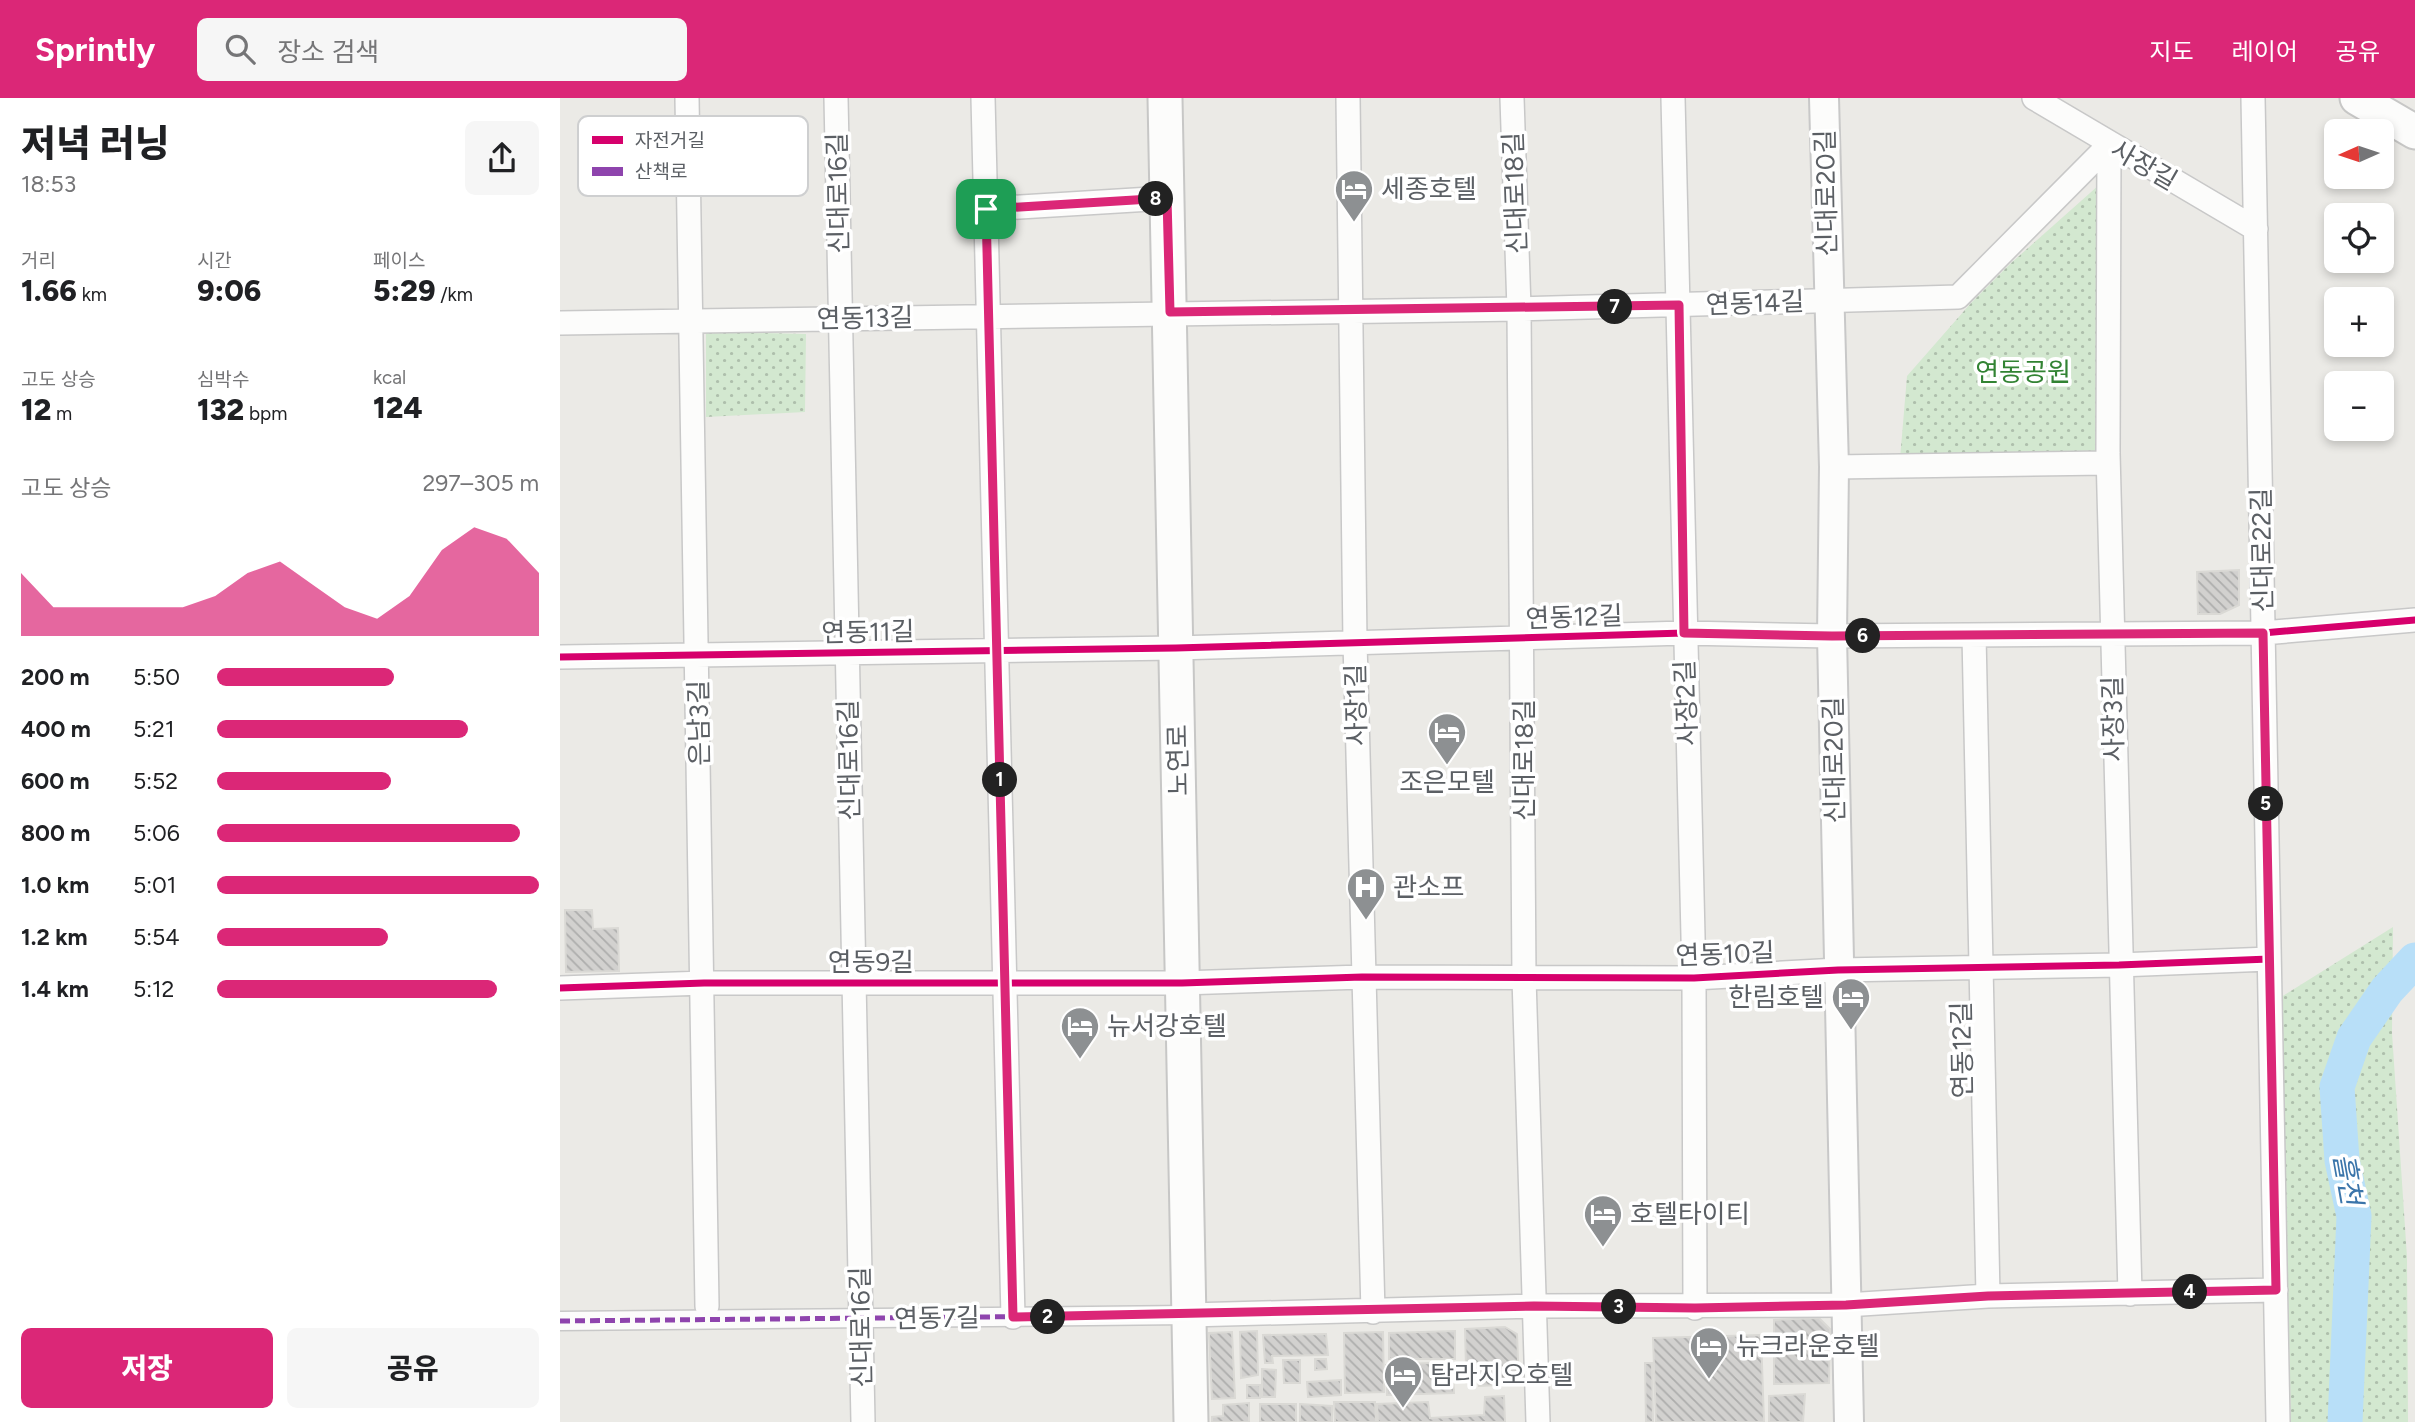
<!DOCTYPE html>
<html lang="ko">
<meta charset="utf-8">
<style>
body{margin:0;font-family:Figtree,"Noto Sans KR",sans-serif;background:#f6f6f6;color:#202124;height:100vh;display:flex;flex-direction:column;font-size:26px;white-space:nowrap}
*{box-sizing:border-box;margin:0}
p{font-size:23px;color:#757577}
.icon{flex:none;width:38px;height:38px;fill:none;stroke:currentColor;stroke-width:2;stroke-linecap:round;stroke-linejoin:round}
.map{position:relative;flex:1;overflow:hidden}
.panel{display:flex;flex-direction:column;background:#fff;width:560px}
.panel>*{flex:none}
.needle{width:46px;rotate:267deg}
.tools{position:absolute;left:1764px;top:21px;display:grid;gap:14px}
.tools a{display:grid;place-items:center;width:70px;height:70px;border-radius:10px;background:#fff;box-shadow:0 4px 10px #0003;font-size:35px}
.pin{position:absolute;display:grid;place-items:center;width:60px;height:60px;color:#fff;margin:-30px;border-radius:14px;box-shadow:0 4px 10px #0006}
.km{position:absolute;width:35px;height:35px;margin:-18px;border-radius:50%;background:#222;color:#fff;font-size:19px;line-height:35px;text-align:center}
.round{display:grid;place-items:center;flex:none;width:74px;height:74px;border-radius:10px;background:#f6f6f6}
.head{display:flex;align-items:center;justify-content:space-between;height:119px;padding:0 21px}
h1{font-size:38px;font-weight:800;line-height:52px}
.metrics{display:grid;grid-template-columns:repeat(3,1fr);gap:10px;height:119px;padding:7px 21px}
.metrics div{display:grid;align-content:center}
.metrics b{font-size:30px;font-weight:800}
.metrics small{font-size:19px;font-weight:400}
.metrics p{font-size:19px}
.chart{height:196px;padding:14px 21px}
.chart p{display:flex;justify-content:space-between}
.chart svg{width:100%;height:126px;margin-top:7px;fill:#db2777;opacity:.7}
.primary-button{display:flex;gap:14px;margin-top:auto;padding:14px 21px}
.primary-button a{flex:1;height:80px;border-radius:10px;background:#db2777;color:#fff;font-size:28px;font-weight:800;line-height:80px;text-align:center}
.primary-button a+a{background:#f6f6f6;color:#202124}
ul{padding:0 21px;list-style:none;font-size:23px}
li{display:grid;grid-template-columns:112px 84px 1fr;align-items:center;height:52px}
li i{height:18px;border-radius:9px;background:#db2777}
header{display:flex;align-items:center;gap:42px;box-sizing:border-box;height:98px;padding:0 35px;background:#db2777;color:#fff}
header strong{font-size:33px}
nav{display:flex;gap:38px;margin-inline-start:auto;font-size:24px}
.search{width:490px;height:63px;background:#f6f6f6;display:flex;align-items:center;gap:18px;box-sizing:border-box;padding:0 24px;border-radius:10px;color:#757577;font-size:26px}
main{display:flex;flex:1;min-height:0}
.map>svg:first-child{display:block}
.park{fill:url(#park-dots)}
.lines{fill:none;stroke-linecap:round;stroke-linejoin:round}
.river{stroke:#b8dff8;stroke-width:35}
.building{fill:url(#building-back-hatch);stroke:#dad9d5;stroke-width:2}
.pedestrian-casing{stroke:#c8c8c8;stroke-width:21}
.minor-casing{stroke:#c8c8c8;stroke-width:26}
.tertiary-casing{stroke:#c8c8c8;stroke-width:32}
.secondary-casing{stroke:#c7c7c6;stroke-width:37}
.pedestrian{stroke:#fcfcfb;stroke-width:18}
.minor{stroke:#fcfcfb;stroke-width:23}
.tertiary{stroke:#fcfcfb;stroke-width:28}
.secondary{stroke:#fcfcfb;stroke-width:33}
.quiet{stroke:#8e44ad;stroke-width:5;stroke-dasharray:10 5;stroke-linecap:butt}
.cycleway-casing{stroke:#fff;stroke-width:11}
.cycleway{stroke:#d6006c;stroke-width:7}
.route-casing{stroke:#fff;stroke-width:14}
.route{stroke:#db2777;stroke-width:9}
.labels{text-anchor:middle;dominant-baseline:central;stroke-width:7;stroke-linejoin:round;paint-order:stroke}
.street-label{font-size:26px;fill:#5b5f64;stroke:#fff}
.poi-label{font-size:26px;fill:#5b5f64;stroke:#fff;text-anchor:start}
.park-label{font-size:26px;fill:#328333;stroke:#fff}
.water-label{font-size:28px;font-style:italic;fill:#3b75aa;stroke:#fff}
.key{fill:#fff;stroke:#cecfd0;stroke-width:2}
.key-label{font-size:19px;fill:#5b5f64}
</style>
<header>
<strong>Sprintly</strong>
<div class="search"><svg class="icon" aria-label="search" viewBox="0 0 24 24"><circle cx="10" cy="10" r="6"/><path d="M15 15l6 6"/></svg>장소 검색</div>
<nav><a>지도</a><a>레이어</a><a>공유</a></nav>
</header>
<main>
<section class="panel">
<div class="head"><div><h1>저녁 러닝</h1><p>18:53</p></div><a class="round"><svg class="icon" aria-label="share" viewBox="0 0 24 24"><path d="M12 15V3M7 8l5-5 5 5M5 13v7h14v-7"/></svg></a></div>
<div class="metrics">
<div><p>거리</p><b>1.66<small> km</small></b></div>
<div><p>시간</p><b>9:06</b></div>
<div><p>페이스</p><b>5:29<small> /km</small></b></div>
</div>
<div class="metrics">
<div><p>고도 상승</p><b>12<small> m</small></b></div>
<div><p>심박수</p><b>132<small> bpm</small></b></div>
<div><p>kcal</p><b>124</b></div>
</div>
<div class="chart"><p><span>고도 상승</span>297–305 m</p>
<svg viewBox="0 0 160 44" preserveAspectRatio="none"><path d="M0 44V22L10 34L20 34L30 34L40 34L50 34L60 30L70 22L80 18L90 26L100 34L110 38L120 30L130 14L140 6L150 10L160 22V44z"/></svg>
</div>
<ul>
<li><b>200 m</b>5:50<i style="width:55%"></i></li>
<li><b>400 m</b>5:21<i style="width:78%"></i></li>
<li><b>600 m</b>5:52<i style="width:54%"></i></li>
<li><b>800 m</b>5:06<i style="width:94%"></i></li>
<li><b>1.0 km</b>5:01<i style="width:100%"></i></li>
<li><b>1.2 km</b>5:54<i style="width:53%"></i></li>
<li><b>1.4 km</b>5:12<i style="width:87%"></i></li>
</ul>
<div class="primary-button"><a>저장</a><a>공유</a></div>
</section>
<div class="map">
<svg width="1855" height="1324" viewBox="0 0 1855 1324">
<defs>
<pattern id="park-dots" width="8" height="8" patternUnits="userSpaceOnUse" patternTransform="scale(1.75)"><rect width="8" height="8" fill="#d3e8d0"/><path d="M2 2h.1M6 6h.1" fill="none" stroke="#aebfac" stroke-width="1.8" stroke-linecap="round"/></pattern>
<pattern id="building-back-hatch" width="6" height="6" patternUnits="userSpaceOnUse" patternTransform="scale(1.75)"><rect width="6" height="6" fill="#d2d1cf"/><path d="M-1 5l2 2M0 0l6 6M5-1l2 2" fill="none" stroke="#adadac"/></pattern>
</defs>
<rect width="100%" height="100%" fill="#ebeae6"/>
<path class="park" d="M1548 79V355L1340 361 1347 278 1411 205 1450 166Z
M146 234 246 236 245 314 146 319Z
M1833 829 1832 935 1847 1159 1848 1324H1731L1721 899Z"/>
<g class="lines">
<path class="river" d="M1785 1324 1794 1118 1782 1062 1777 989 1794 940 1827 892 1855 862"/>
</g>
<path class="building" d="M1679 472V507L1660 516H1638L1637 474Z
M5 812H32L33 831 58 830 59 873 6 874Z
M1259 1220 1270 1231 1269 1285 1214 1286V1222Z
M945 1229 957 1236 959 1286 919 1288 917 1270H906L905 1231Z
M697 1233 698 1277 681 1280 680 1234Z
M895 1233V1261H829V1235Z
M672 1234 675 1300 652 1301 649 1235Z
M823 1234 824 1294 785 1295 784 1235Z
M766 1236 768 1257 712 1258 713 1265H705L703 1237Z
M1201 1237 1204 1324H1096L1093 1240Z
M755 1261H766L767 1271 755 1272Z
M723 1262H740V1285H724Z
M892 1264 894 1295 827 1297 826 1267Z
M1085 1265H1092L1093 1324H1086Z
M702 1271 716 1272 715 1299H702Z
M781 1282V1297L748 1299 747 1284Z
M687 1287H700V1300H687Z
M1245 1296 1243 1324H1209V1298Z
M944 1298 945 1324H818L817 1306 868 1304 870 1320 924 1317 925 1299Z
M774 1304H815L816 1324H775Z
M689 1305V1324H652V1319L663 1318V1307Z
M700 1306H736V1324H700Z
M740 1306 772 1308V1324H740Z"/>
<g class="lines">
<g class="pedestrian-casing">
<path id="pedestrian" d="M0 1223 629 1217"/>
</g>
<g class="minor-casing">
<path id="minor" d="M127 0 147 1208
M276 0 303 1324
M423 0 453 1219
M788 0 795 544 813 1214
M952 0 959 211 964 880 978 1324
M1113 0 1134 880 1135 1210
M1474 0 1696 131
M1693 0 1718 1324
M1549 47 1548 355 1570 1196
M426 111 607 100
M0 225 959 211 1398 199 1549 47
M1274 369 1548 365
M1414 537 1428 1198
M0 559 616 550 1124 535 1272 538 1703 535 1855 522
M0 890 144 885H622L802 879 1134 880 1278 872 1559 867 1709 861
M629 1217 974 1208 1286 1207 1428 1198 1716 1192"/>
</g>
<g class="tertiary-casing">
<path id="tertiary" d="M1264 0 1274 369 1272 538 1289 1324"/>
</g>
<g class="secondary-casing">
<path id="secondary" d="M605 0 631 1324
M1797 0 1855 34"/>
</g>
<use href="#pedestrian" class="pedestrian"/>
<use href="#minor" class="minor"/>
<use href="#tertiary" class="tertiary"/>
<use href="#secondary" class="secondary"/>
<path class="quiet" d="M0 1223 629 1217"/>
<g class="cycleway-casing">
<path id="cycleway" d="M0 559 616 550 1124 535 1272 538 1703 535 1855 522
M0 890 144 885H622L802 879 1134 880 1278 872 1559 867 1709 861"/>
</g>
<use href="#cycleway" class="cycleway"/>
</g>
<g class="lines">
<g class="route-casing">
<path id="route" d="M607 100 610 214 1119 207 1124 535 1272 538 1703 535 1716 1192 1428 1198 1286 1207 1135 1210 974 1208 453 1219 426 111Z"/>
</g>
<use href="#route" class="route"/>
</g>
<defs>
<g id="hotel-pin" transform="scale(2.0125)"><path d="M0 17L-7.5 6A9.5 9.5 0 1 1 7.5 6Z" fill="#8d9092" stroke="#fff"/><path d="M-6-4.5h1.5V1H6V5H4.5V3h-9V5H-6ZM-4 0a1.8 1.8 0 1 1 3.6 0ZM.5 0V-2.5h3Q6-2.5 6 0Z" fill="#fff"/></g>
<g id="hospital-pin" transform="scale(2.0125)"><path d="M0 17L-7.5 6A9.5 9.5 0 1 1 7.5 6Z" fill="#8d9092" stroke="#fff"/><path d="M-5-5h3v3.5h4V-5h3V5h-3V1.5h-4V5h-3Z" fill="#fff"/></g>
</defs>
<g fill-rule="evenodd">
<use href="#hotel-pin" x="794" y="91"/>
<use href="#hotel-pin" x="887" y="634"/>
<use href="#hospital-pin" x="806" y="789"/>
<use href="#hotel-pin" x="1291" y="899"/>
<use href="#hotel-pin" x="520" y="928"/>
<use href="#hotel-pin" x="1043" y="1116"/>
<use href="#hotel-pin" x="1149" y="1248"/>
<use href="#hotel-pin" x="843" y="1277"/>
</g>
<g class="labels">
<g class="street-label">
<text transform="translate(1584 67) rotate(30)">사장길</text>
<text transform="translate(278 95) rotate(-91)">신대로16길</text>
<text transform="translate(955 95) rotate(-92)">신대로18길</text>
<text transform="translate(1266 95) rotate(-91)">신대로20길</text>
<text transform="translate(1195 205) rotate(-2)">연동14길</text>
<text transform="translate(305 220) rotate(-1)">연동13길</text>
<text transform="translate(1702 452) rotate(-91)">신대로22길</text>
<text transform="translate(1014 519) rotate(-2)">연동12길</text>
<text transform="translate(308 534) rotate(-1)">연동11길</text>
<text transform="translate(1126 605) rotate(-92)">사장2길</text>
<text transform="translate(796 607) rotate(-91)">사장1길</text>
<text transform="translate(1553 621) rotate(-91)">사장3길</text>
<text transform="translate(139 625) rotate(-91)">은남3길</text>
<text transform="translate(289 662) rotate(-91)">신대로16길</text>
<text transform="translate(618 662) rotate(-91)">노연로</text>
<text transform="translate(964 662) rotate(-90)">신대로18길</text>
<text transform="translate(1274 662) rotate(-91)">신대로20길</text>
<text transform="translate(1165 856) rotate(-2)">연동10길</text>
<text x="311" y="864">연동9길</text>
<text transform="translate(1402 952) rotate(-91)">연동12길</text>
<text transform="translate(377 1220) rotate(-1)">연동7길</text>
<text transform="translate(301 1229) rotate(-91)">신대로16길</text>
</g>
<g class="poi-label">
<text x="821" y="91">세종호텔</text>
<text x="887" y="684" text-anchor="middle">조은모텔</text>
<text x="833" y="789">관소프</text>
<text x="1264" y="899" text-anchor="end">한림호텔</text>
<text x="547" y="928">뉴서강호텔</text>
<text x="1070" y="1116">호텔타이티</text>
<text x="1176" y="1248">뉴크라운호텔</text>
<text x="870" y="1277">탐라지오호텔</text>
</g>
<g class="park-label">
<text x="1463" y="274">연동공원</text>
</g>
<g class="water-label">
<text transform="translate(1788 1081) rotate(80)">흘천</text>
</g>
</g>
<rect x="18" y="18" width="230" height="80" rx="10" class="key"/>
<rect x="32" y="38" width="31" height="8" fill="#d6006c"/>
<rect x="32" y="69" width="31" height="9" fill="#8e44ad"/>
<g class="key-label">
<text x="75" y="49">자전거길</text>
<text x="75" y="80">산책로</text>
</g>
</svg>
<div class="tools">
<a><svg class="needle" viewBox="-14 -14 28 28"><path d="M0-13l5 13h-10z" fill="#e53935"/><path d="M0 13l5-13h-10z" fill="#757577"/></svg></a>
<a><svg class="icon" aria-label="locate" viewBox="0 0 24 24"><circle cx="12" cy="12" r="6"/><path d="M12 2v4M12 18v4M2 12h4M18 12h4"/></svg></a>
<a>+</a>
<a>−</a>
</div>
<div class="pin" style="left:426px;top:111px;background:#1e9e55"><svg class="icon" aria-label="arrive" viewBox="0 0 24 24"><path d="M6 21V4h12l-3 4 3 4H6"/></svg></div>
<b class="km" style="left:440px;top:682px">1</b>
<b class="km" style="left:488px;top:1219px">2</b>
<b class="km" style="left:1059px;top:1209px">3</b>
<b class="km" style="left:1630px;top:1194px">4</b>
<b class="km" style="left:1706px;top:706px">5</b>
<b class="km" style="left:1303px;top:538px">6</b>
<b class="km" style="left:1055px;top:209px">7</b>
<b class="km" style="left:596px;top:101px">8</b>
</div>
</main>
